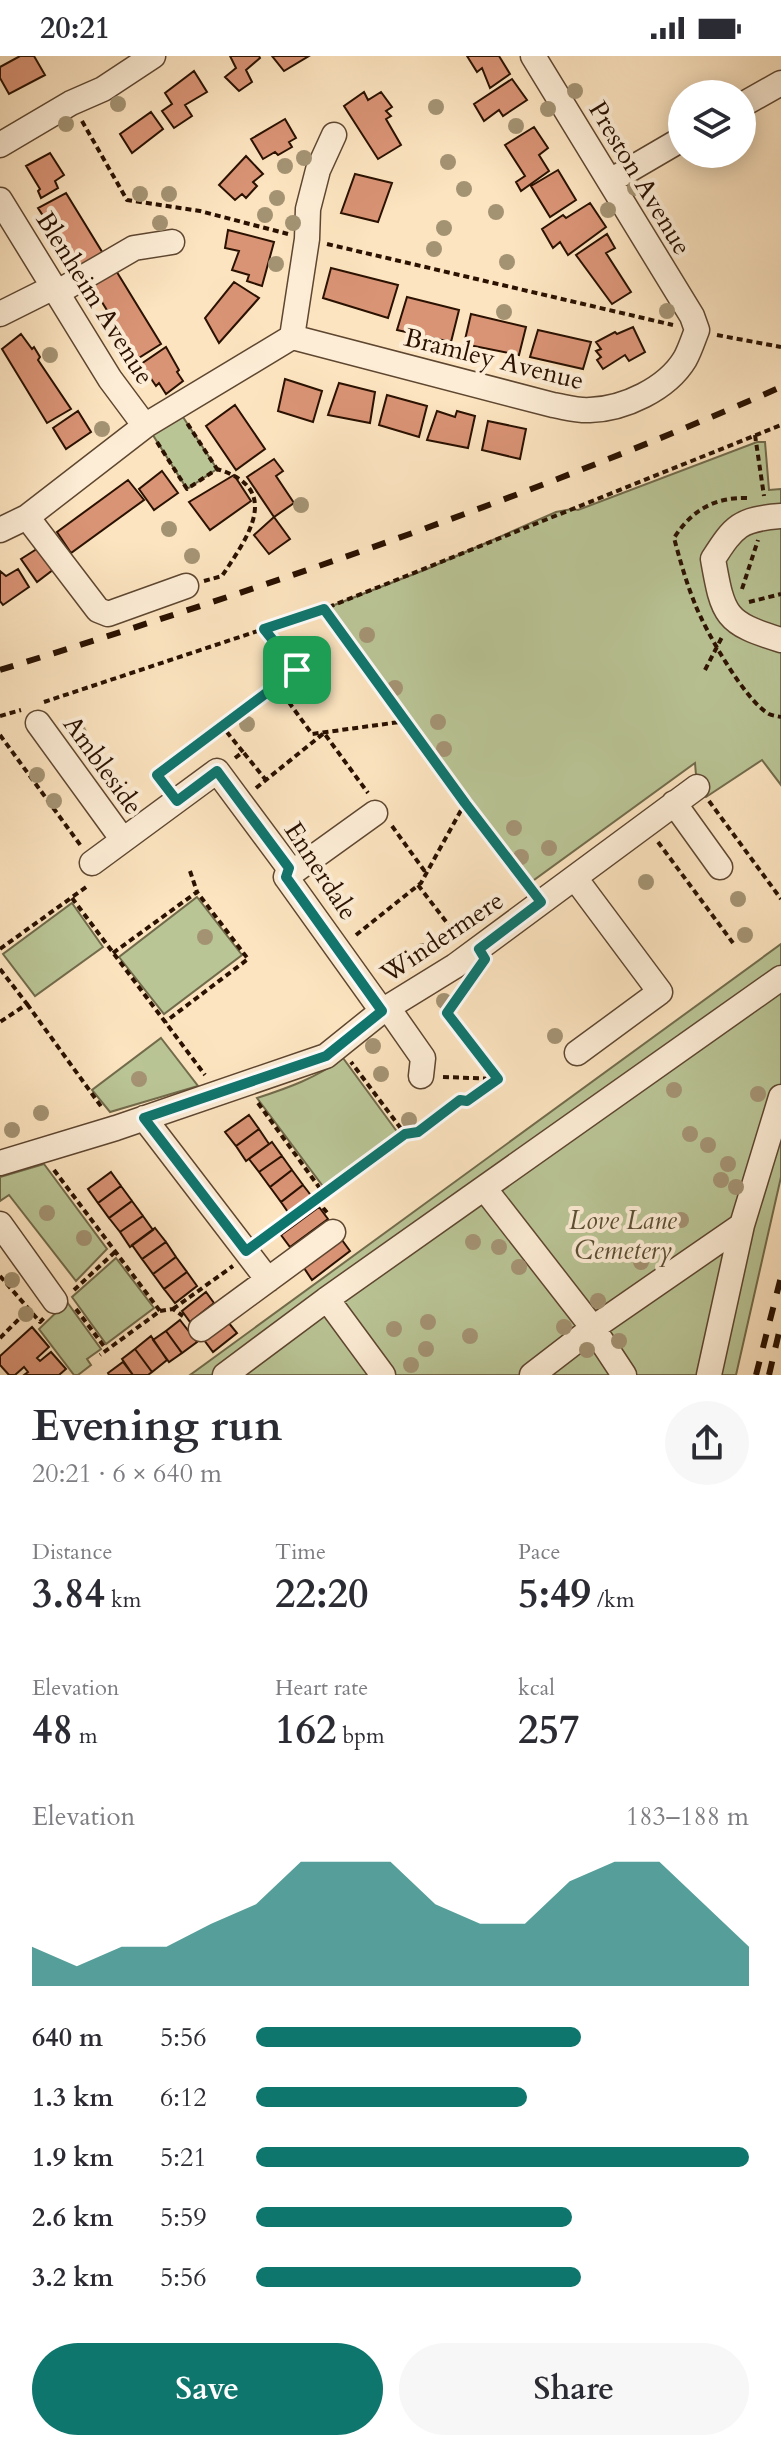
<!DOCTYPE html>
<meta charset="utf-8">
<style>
body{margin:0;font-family:Cardo,serif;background:#f7f7f7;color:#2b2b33;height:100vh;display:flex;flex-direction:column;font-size:30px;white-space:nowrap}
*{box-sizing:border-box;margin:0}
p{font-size:26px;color:#7c7c81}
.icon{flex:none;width:44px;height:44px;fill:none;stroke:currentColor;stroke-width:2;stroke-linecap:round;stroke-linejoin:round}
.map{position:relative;height:1319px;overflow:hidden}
.details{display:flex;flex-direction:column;background:#fff;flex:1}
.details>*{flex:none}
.buttons{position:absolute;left:668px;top:24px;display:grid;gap:16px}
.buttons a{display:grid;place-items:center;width:88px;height:88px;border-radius:50%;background:#fff;box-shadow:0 4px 20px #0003;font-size:40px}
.pin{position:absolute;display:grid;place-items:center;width:68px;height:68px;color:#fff;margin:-34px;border-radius:16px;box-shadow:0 4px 12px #0006}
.round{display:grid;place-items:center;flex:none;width:84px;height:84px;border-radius:42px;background:#f7f7f7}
.overview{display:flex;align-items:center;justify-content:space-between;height:136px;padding:0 32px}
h1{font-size:44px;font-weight:600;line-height:60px}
.stats{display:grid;grid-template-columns:repeat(3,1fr);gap:12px;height:136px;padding:8px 32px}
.stats div{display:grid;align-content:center}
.stats b{font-size:40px;font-weight:600}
.stats small{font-size:22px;font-weight:400}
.stats p{font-size:22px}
.chart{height:224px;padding:16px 32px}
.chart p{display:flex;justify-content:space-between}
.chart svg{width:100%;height:144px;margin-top:8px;fill:#0f766e;opacity:.7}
.button{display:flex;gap:16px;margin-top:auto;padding:16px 32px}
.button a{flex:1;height:92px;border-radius:48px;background:#0f766e;color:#fff;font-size:32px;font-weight:600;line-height:92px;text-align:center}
.button a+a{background:#f7f7f7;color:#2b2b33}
ul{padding:0 32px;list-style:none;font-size:26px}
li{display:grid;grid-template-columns:128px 96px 1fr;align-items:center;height:60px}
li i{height:20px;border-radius:10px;background:#0f766e}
.status{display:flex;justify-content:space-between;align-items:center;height:56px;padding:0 40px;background:#fff;direction:ltr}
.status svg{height:22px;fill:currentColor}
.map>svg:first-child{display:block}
.green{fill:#bac596;stroke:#726b4b;stroke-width:2}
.building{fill:#d99375;stroke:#2a1100;stroke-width:2}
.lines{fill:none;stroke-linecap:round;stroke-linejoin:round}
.minor-casing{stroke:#5e4630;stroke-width:27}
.path{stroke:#2a1100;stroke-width:4;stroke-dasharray:6 4;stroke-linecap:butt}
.minor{stroke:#fdedd6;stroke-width:24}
.rail{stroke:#2a1100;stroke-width:6;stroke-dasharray:14 14;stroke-linecap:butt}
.tree{fill:#a49373}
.route-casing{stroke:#fff;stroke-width:16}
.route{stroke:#0f766e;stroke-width:10}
.labels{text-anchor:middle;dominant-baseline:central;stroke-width:8;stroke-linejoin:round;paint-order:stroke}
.street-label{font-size:26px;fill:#2a1100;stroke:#fdedd6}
.park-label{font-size:26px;font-style:italic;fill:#5c5034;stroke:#fdedd6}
</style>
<div class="status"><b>20:21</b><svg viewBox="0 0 49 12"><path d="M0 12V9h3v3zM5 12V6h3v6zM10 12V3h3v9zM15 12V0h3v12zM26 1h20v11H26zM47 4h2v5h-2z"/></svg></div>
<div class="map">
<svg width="781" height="1319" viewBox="0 0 781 1319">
<rect width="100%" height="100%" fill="#fce4c0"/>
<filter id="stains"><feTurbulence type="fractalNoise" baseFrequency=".0025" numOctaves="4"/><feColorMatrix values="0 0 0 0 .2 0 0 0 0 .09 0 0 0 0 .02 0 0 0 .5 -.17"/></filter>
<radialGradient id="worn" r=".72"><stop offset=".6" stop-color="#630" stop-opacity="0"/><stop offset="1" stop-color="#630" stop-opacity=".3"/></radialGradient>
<path class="green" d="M181 358 217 413 187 433 151 376Z
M757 386H765L769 434 781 433V729L762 704 706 741 697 731 695 707 527 829 324 553 427 513 556 456 572 453 578 454Z
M197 841 242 899 164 958 119 901Z
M72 847 103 891 35 940 3 898Z
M781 888V1121L736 1319H190Z
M161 982 198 1030 110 1056 92 1034Z
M343 1002 398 1077 325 1133 257 1042C288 1032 316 1022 343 1002Z
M44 1108 107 1193 76 1225 9 1139 0 1145V1121Z
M116 1202 154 1252 106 1288 72 1241Z
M67 1246 101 1293 87 1303 91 1309 78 1319H74L39 1273Z"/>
<path class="building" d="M20 0H34L45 19 9 38 0 22V11Z
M230 0H259L260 2 246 14 252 26 239 35 225 21 236 12Z
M272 0H309L284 15Z
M467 0H499L510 18 490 32 482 12 477 16Z
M194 15 207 36 185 49 192 60 174 72 162 55 172 48 165 37Z
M512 23 527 44 503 60 499 54 484 65 474 48Z
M364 36 368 44 381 36 392 51 386 55 391 60 386 63 401 89 378 103 344 50Z
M151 56 163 73 132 97 120 78Z
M285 63 296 82 289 86 292 91 278 99 275 96 263 103 251 83Z
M534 71 548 92 539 99 549 115 521 135 516 126 525 120 505 89Z
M50 97 64 119 55 125 58 132 41 142 38 135 40 133 26 110Z
M246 100 263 118 253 126 257 130 246 142 242 138 235 144 219 129Z
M558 114 576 144 550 161 531 130Z
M355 118 392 127 378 166 341 157Z
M66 137 104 199 79 215 38 152Z
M590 147 606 171 568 199 560 186 553 192 542 173 563 159 566 162Z
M228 174 274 186 262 230 247 225 249 219 232 214 239 195 225 192Z
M607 178 615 192 606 197 631 236 612 248 576 199Z
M331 212 398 229 388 262 323 242Z
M115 213 161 288 137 303 89 225Z
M234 226 259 242 219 287 205 262Z
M407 241 459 254 451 286 397 274Z
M471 258 526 271 519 299 464 288Z
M633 271 645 296 629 305 625 299 603 313 597 304 601 301 596 295 601 293 596 286 615 276 617 278Z
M538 274 591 286 583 313 530 301Z
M21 278 32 293 34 291 40 301 38 304 71 353 47 367 2 293Z
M166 291 179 314 177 316 183 325 166 338 159 327 156 330 141 308Z
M285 323 322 335 313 366 278 355Z
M339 327 375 336 370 367 328 359Z
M387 339 427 350 419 381 379 369Z
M235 349 265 393 236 414 206 370Z
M78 355 91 376 66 393 53 372Z
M437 355 455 361 457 355 475 360 468 392 427 384Z
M488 365 526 373 520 403 482 394Z
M274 403 283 415 276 420 294 447 274 461 247 421Z
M162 415 178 437 154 454 139 433Z
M234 419 251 445 210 474 189 446Z
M128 424 144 444 71 497 57 476Z
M274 461 290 483 269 498 254 479Z
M43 489 58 510 37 526 21 503Z
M18 513 29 531 3 549 0 545V515L6 520Z
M249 1059 259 1073 236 1090 225 1076Z
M259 1073 269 1088 246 1105 236 1090Z
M272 1086 282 1100 259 1116 249 1103Z
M282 1100 292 1114 270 1131 259 1116Z
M292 1114 303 1129 281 1146 270 1131Z
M111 1116 121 1130 98 1147 88 1133Z
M303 1129 313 1142 290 1159 281 1146Z
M121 1130 132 1145 109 1162 98 1147Z
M132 1145 143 1160 120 1176 109 1162Z
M319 1151 328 1163 290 1191 281 1179Z
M143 1160 153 1174 130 1191 120 1176Z
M155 1172 166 1186 142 1203 132 1189Z
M342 1184 350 1195 312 1224 304 1212Z
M166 1186 176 1201 153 1218 142 1203Z
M176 1201 187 1216 164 1233 153 1218Z
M187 1216 197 1230 175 1247 164 1233Z
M206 1236 214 1247 190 1266 182 1255Z
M180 1264 197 1286 182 1297 166 1275Z
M228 1266 237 1277 213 1296 204 1284Z
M32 1271 49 1291 37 1302 40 1305 51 1296 66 1313 59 1319H24L28 1316 24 1311 15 1319H9L0 1309V1300Z
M166 1275 182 1297 169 1306 153 1284Z
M151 1280 167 1304 152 1316 135 1293Z
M135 1293 152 1316 148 1319H133L122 1303Z
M123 1306 133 1319H109L108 1317Z"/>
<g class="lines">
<g class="minor-casing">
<path id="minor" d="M742 49 781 27
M0 89 71 47 103 33 153 0
M610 125 682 83
M0 144 110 323 145 370
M58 236 134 192 172 186
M0 258 54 231
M292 281 307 183 308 153 318 114 334 79
M781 460C740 463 734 470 713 503 723 560 725 567 781 584
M27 461 98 554 108 558 186 530
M0 474 27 461 146 369 292 281 553 349C565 351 578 355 590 354 624 353 667 333 685 303 690 294 693 284 697 274L692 260 533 0
M38 667 123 784
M674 747 720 811
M92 807 217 715 289 812 286 821 382 955
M286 821 375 757
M575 822 660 936 577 997
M388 952 423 1002 421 1020
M144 1062 268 1224
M0 1107 116 1072 326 1000 382 955 455 910 697 731
M484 1132 593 1272 624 1319
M0 1168 55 1245
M327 1243 383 1319
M201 1273 333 1176
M225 1319 327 1243 781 922
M532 1319 593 1272 742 1169
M709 1319 742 1169 781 1041"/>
</g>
<path class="path" d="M82 65 127 144 200 155 288 178
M327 188 673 269
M717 279 781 291
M755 379 764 440
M157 386 187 433 217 413 187 367
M747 442C714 441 691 455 674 482 680 504 686 526 695 548 705 574 745 645 769 658 773 660 777 660 781 661
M204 525 222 520C247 482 284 433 217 413
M742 533 758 484
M749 546 781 538
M324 553 529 831
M705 614 722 581
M277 630 312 678 407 665
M44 646 324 553 781 369
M0 660 21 654
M0 679 81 790
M244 697 265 723
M235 702 243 696 222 670 297 614 264 573
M164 728 157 719 222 670
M256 732 324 677 368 737
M709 745 781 843
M392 770 426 817
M658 786 733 887
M190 815 197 836
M418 829 454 876 440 888 442 891
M72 842 205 1019
M356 879 421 827 465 747
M0 893 89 829
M113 897 197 836 248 903 165 966
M0 913 27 948 0 966
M466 930 447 957 498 1023
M27 948 103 1053
M443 1021 498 1023
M258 1047 324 1138 405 1078 351 1006
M406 1078 418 1076 460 1044 467 1045 498 1023
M54 1114 160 1255 100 1299
M317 1144 328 1158
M262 1184 324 1138
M0 1220 40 1266 44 1262
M74 1234 116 1195
M76 1253 106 1293
M173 1253 233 1210
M160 1255 173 1253 183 1260
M0 1282 29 1253"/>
<use href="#minor" class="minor"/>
<path class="rail" d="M0 614C264 532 528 442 781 331
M756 1319 781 1221
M769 1319 781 1268"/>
</g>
<g class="tree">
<circle cx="575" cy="35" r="8"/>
<circle cx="118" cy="48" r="8"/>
<circle cx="436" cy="51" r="8"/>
<circle cx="548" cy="53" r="8"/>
<circle cx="66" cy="68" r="8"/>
<circle cx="516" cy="70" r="8"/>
<circle cx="304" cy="102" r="8"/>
<circle cx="448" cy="106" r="8"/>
<circle cx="285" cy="110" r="8"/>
<circle cx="635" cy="132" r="8"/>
<circle cx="464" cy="133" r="8"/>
<circle cx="140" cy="138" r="8"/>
<circle cx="169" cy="138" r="8"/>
<circle cx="277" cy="142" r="8"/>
<circle cx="608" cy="154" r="8"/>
<circle cx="496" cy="156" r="8"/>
<circle cx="265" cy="159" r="8"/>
<circle cx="160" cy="167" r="8"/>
<circle cx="293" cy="167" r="8"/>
<circle cx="444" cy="172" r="8"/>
<circle cx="434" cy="193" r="8"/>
<circle cx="507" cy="206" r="8"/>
<circle cx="276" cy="208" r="8"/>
<circle cx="667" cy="255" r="8"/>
<circle cx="504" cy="256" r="8"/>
<circle cx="50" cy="299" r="8"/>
<circle cx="102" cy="373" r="8"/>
<circle cx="301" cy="449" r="8"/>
<circle cx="169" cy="473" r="8"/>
<circle cx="192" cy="500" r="8"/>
<circle cx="367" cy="579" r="8"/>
<circle cx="395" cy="632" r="8"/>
<circle cx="438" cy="666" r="8"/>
<circle cx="247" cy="668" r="8"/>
<circle cx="79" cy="677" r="8"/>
<circle cx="444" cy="693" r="8"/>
<circle cx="37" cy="719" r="8"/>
<circle cx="54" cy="745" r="8"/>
<circle cx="514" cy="772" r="8"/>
<circle cx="549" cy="792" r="8"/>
<circle cx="521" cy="801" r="8"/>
<circle cx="646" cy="826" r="8"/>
<circle cx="738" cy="843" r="8"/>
<circle cx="745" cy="879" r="8"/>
<circle cx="205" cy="881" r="8"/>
<circle cx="423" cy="895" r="8"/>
<circle cx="444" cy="945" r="8"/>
<circle cx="555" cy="980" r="8"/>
<circle cx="373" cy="990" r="8"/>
<circle cx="381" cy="1018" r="8"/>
<circle cx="139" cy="1023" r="8"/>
<circle cx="674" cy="1034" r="8"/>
<circle cx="758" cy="1038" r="8"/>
<circle cx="41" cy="1057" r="8"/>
<circle cx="409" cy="1064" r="8"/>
<circle cx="12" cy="1074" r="8"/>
<circle cx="690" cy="1078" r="8"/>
<circle cx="708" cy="1089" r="8"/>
<circle cx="728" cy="1108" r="8"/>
<circle cx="721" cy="1124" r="8"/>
<circle cx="736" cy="1131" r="8"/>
<circle cx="47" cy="1157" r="8"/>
<circle cx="681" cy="1164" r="8"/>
<circle cx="84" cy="1182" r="8"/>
<circle cx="473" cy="1186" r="8"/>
<circle cx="499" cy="1191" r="8"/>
<circle cx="641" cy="1206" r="8"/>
<circle cx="519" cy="1211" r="8"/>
<circle cx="12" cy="1224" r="8"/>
<circle cx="598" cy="1245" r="8"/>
<circle cx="26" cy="1258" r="8"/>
<circle cx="428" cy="1266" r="8"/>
<circle cx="564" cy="1271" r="8"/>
<circle cx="394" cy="1273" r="8"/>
<circle cx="470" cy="1280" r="8"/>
<circle cx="619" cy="1285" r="8"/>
<circle cx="426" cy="1293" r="8"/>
<circle cx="587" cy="1294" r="8"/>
<circle cx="411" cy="1309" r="8"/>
</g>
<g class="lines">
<g class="route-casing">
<path id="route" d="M324 553 465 747 541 846 479 893 485 903 447 957 498 1023 467 1045 460 1044 418 1076 405 1078 246 1195 144 1062 326 1000 382 955 286 821 289 812 217 715 177 745 157 719 297 614 264 573Z"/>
</g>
<use href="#route" class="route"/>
</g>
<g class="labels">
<g class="street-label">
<text transform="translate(640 122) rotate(59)">Preston Avenue</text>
<text transform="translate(95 242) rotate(58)">Blenheim Avenue</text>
<text transform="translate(494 303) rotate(14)">Bramley Avenue</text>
<text transform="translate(103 709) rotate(54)">Ambleside</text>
<text transform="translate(321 815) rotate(57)">Ennerdale</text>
<text transform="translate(442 881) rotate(-34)">Windermere</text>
</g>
<g class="park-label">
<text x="623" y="1164">Love Lane<tspan x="623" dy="30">Cemetery</tspan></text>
</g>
</g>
<rect width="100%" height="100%" filter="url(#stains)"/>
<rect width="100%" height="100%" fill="url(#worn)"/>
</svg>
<div class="buttons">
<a><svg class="icon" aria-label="layers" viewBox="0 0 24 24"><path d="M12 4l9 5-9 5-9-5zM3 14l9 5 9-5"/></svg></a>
</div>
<div class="pin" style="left:297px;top:614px;background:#1e9e55"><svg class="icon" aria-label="arrive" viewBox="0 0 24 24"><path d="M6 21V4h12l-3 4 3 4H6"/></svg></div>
</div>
<section class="details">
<div class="overview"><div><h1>Evening run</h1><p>20:21 · 6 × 640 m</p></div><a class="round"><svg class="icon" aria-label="share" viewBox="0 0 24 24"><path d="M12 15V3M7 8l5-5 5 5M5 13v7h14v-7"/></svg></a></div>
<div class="stats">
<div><p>Distance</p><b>3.84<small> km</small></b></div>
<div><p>Time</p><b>22:20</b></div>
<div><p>Pace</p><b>5:49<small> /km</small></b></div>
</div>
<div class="stats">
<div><p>Elevation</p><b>48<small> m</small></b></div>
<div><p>Heart rate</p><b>162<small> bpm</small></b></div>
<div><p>kcal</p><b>257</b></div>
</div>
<div class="chart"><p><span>Elevation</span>183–188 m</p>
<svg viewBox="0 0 160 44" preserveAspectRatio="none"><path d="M0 44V32L10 38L20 32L30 32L40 25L50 19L60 6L70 6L80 6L90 19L100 25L110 25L120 12L130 6L140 6L150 19L160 32V44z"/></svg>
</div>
<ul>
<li><b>640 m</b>5:56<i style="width:66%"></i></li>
<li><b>1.3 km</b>6:12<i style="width:55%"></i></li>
<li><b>1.9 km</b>5:21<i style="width:100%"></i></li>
<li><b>2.6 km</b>5:59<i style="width:64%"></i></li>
<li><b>3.2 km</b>5:56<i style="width:66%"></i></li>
</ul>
<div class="button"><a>Save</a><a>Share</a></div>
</section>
